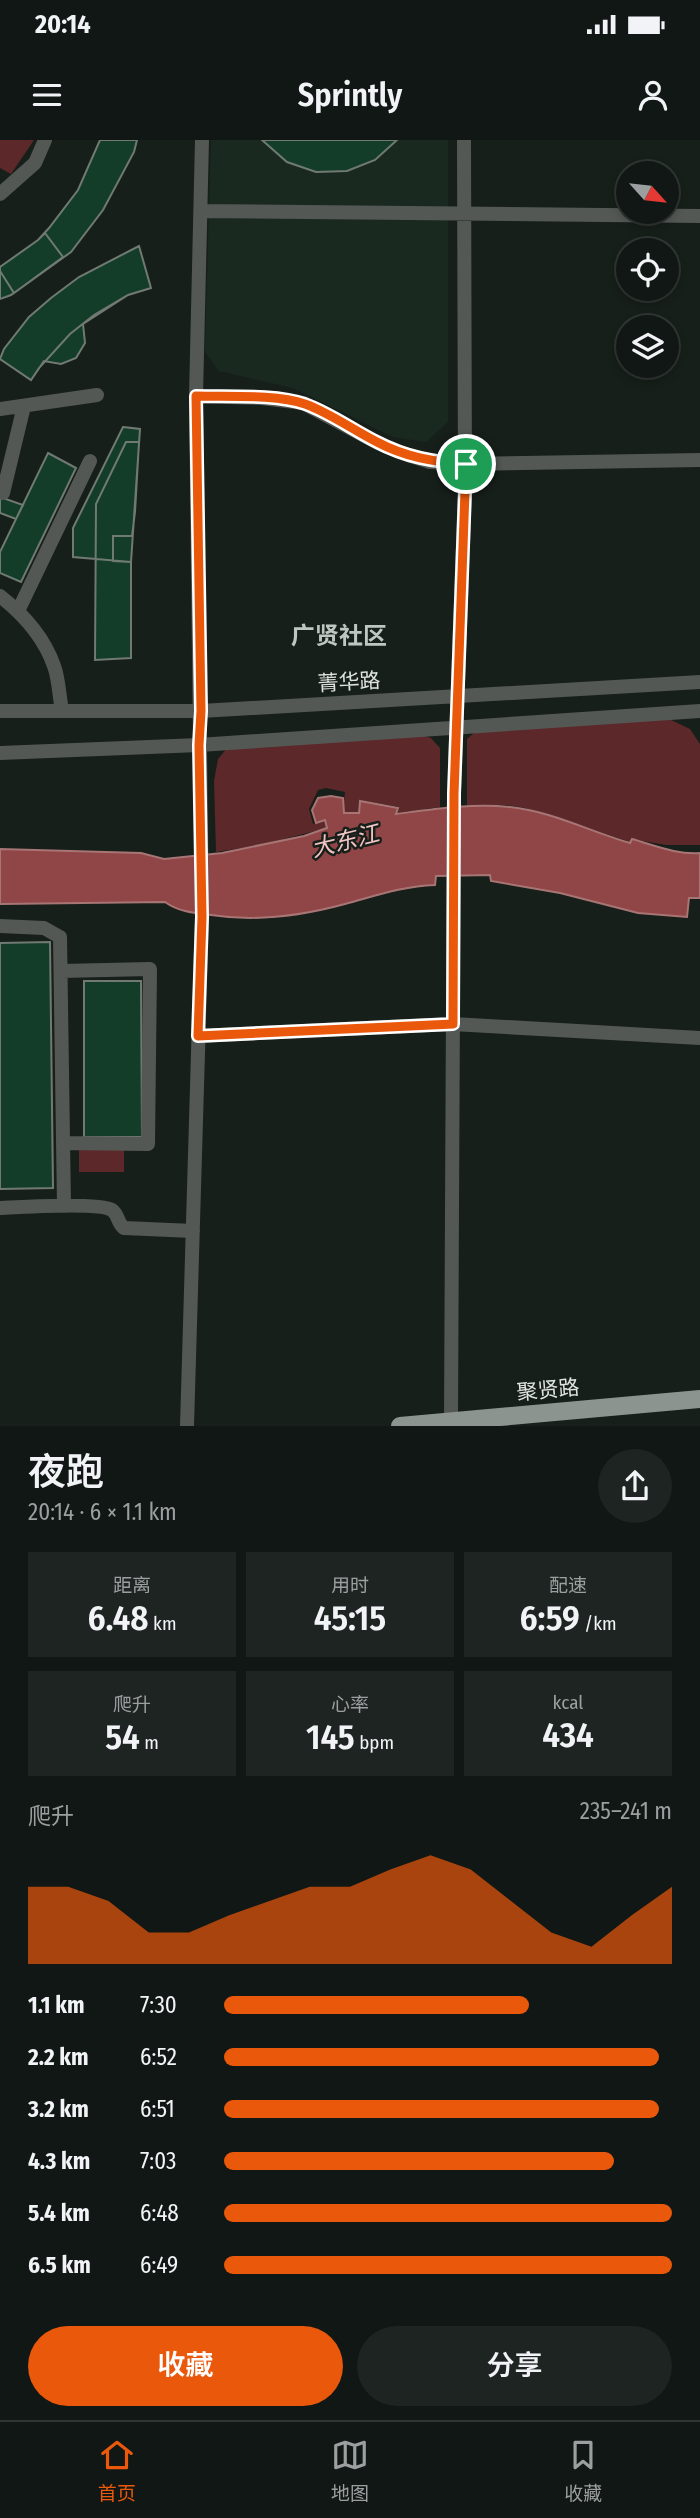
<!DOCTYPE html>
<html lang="zh">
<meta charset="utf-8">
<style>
body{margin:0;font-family:"Fira Sans Condensed","Noto Sans SC",sans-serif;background:#1e2422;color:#f1f3f6;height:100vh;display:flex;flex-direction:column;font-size:26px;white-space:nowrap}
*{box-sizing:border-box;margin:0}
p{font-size:23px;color:#9c9fa0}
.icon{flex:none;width:38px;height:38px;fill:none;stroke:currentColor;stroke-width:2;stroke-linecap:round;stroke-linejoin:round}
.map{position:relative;height:1286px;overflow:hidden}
.sheet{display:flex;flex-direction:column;background:#111714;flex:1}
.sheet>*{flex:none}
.needle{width:46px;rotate:117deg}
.controls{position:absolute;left:616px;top:21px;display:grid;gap:14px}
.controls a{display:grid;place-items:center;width:63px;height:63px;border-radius:50%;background:#111714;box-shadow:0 4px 10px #0003,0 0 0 2px #303634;font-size:35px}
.pin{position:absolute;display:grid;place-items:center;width:60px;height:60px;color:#fff;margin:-30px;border:4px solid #fff;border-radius:50%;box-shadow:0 2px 7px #0007}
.round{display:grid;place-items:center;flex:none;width:74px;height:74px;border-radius:37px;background:#1e2422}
.headline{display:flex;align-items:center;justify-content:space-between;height:119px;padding:0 28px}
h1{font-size:38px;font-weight:600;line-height:52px}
.stats{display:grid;grid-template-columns:repeat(3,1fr);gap:10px;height:119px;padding:7px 28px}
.stats div{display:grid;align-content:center;border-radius:0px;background:#1e2422;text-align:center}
.stats b{font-size:35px;font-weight:600}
.stats small{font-size:19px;font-weight:400}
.stats p{font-size:19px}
.chart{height:196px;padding:14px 28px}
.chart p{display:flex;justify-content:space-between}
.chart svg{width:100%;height:126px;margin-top:7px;fill:#ea580c;opacity:.7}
.cta{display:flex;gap:14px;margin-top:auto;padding:14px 28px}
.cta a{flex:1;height:80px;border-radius:42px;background:#ea580c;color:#fff;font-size:28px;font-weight:600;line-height:80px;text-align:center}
.cta a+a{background:#1e2422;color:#f1f3f6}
ul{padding:0 28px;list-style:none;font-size:23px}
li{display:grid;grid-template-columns:112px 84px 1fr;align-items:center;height:52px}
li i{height:18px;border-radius:9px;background:#ea580c}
.status{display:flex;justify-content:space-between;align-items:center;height:49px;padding:0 35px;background:#111714;direction:ltr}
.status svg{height:19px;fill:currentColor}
header{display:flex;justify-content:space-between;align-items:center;height:91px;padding:0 28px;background:#111714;font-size:32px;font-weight:600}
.tab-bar{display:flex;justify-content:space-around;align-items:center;height:98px;border-top:2px solid #303634;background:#111714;font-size:19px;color:#9c9fa0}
.tab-bar a{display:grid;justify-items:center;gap:4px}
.tab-bar .current{color:#ea580c}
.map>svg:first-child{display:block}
.built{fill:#1a2920}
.green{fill:#5d2829}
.water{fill:#904647;stroke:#a87575;stroke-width:2}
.building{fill:#133d28;stroke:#707a73;stroke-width:2}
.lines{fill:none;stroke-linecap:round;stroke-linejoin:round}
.minor{stroke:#545855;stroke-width:14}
.major{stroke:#8b948e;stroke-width:18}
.route-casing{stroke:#fff;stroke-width:14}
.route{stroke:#ea580c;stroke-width:9}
.labels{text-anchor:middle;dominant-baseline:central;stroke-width:5;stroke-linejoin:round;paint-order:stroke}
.street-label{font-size:21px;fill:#dfe4e1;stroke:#171f1a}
.water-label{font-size:23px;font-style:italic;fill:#f1c4c2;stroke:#171f1a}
.quarter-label{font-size:24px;font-weight:bold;fill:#bcc7c0;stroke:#171f1a}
</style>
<div class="status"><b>20:14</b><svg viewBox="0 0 49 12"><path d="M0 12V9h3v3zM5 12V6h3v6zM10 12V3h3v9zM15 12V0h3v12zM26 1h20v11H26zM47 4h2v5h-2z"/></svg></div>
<header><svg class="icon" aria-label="menu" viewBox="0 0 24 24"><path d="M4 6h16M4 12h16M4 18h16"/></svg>Sprintly<svg class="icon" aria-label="person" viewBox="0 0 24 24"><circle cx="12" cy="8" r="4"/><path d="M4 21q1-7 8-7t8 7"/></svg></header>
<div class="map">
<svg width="700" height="1286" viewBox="0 0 700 1286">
<rect width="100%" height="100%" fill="#171f1a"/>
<path class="built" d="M211 0H448V282L426 302 393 297 293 248 219 231 205 212Z"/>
<path class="green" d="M0 0H34L11 34 0 28Z
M669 579 690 589 700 604V705H666L631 699 630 702 525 668 507 665H467V599L475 592Z
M419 594 431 598 440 608V667L398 673 399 667 359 660 358 673 343 672 345 652 326 648 318 650 309 669 313 684 324 681 327 688 260 705 216 712 214 641 218 619 228 607Z
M124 1008V1032H79V1009Z"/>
<path class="water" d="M331 656 343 658 344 673H359L360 661 398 668 396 674C434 669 472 663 510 667 551 671 591 692 630 703L632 699C654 705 677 715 700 713V758H689L687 777 638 773 560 753 491 741 490 735 436 736 435 745C403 746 375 756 345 764 301 776 256 782 211 775 194 773 179 772 165 762L0 764V709L141 713 164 719 222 713 304 696 327 688 325 680 316 683 312 670 318 658Z"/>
<path class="building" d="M100 0H137L134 12 103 70 71 112 11 155 0 159V127L38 100 49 88 78 50Z
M262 0H397L375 20 347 31 316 32 287 22Z
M45 93 63 117 14 153 0 131V127L38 100Z
M139 106 151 148 128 155 94 175 70 194 39 228 31 240 0 219 4 209 29 177 51 158 79 137Z
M139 106 151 148 128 155 83 184 85 203 76 218 61 224 44 221 31 240 0 219 4 209 29 177 51 158 79 137Z
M123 287 140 289 131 422 73 417V388Z
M126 302H139L135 372 132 396H113V421L131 422V518L95 520 96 364Z
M48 313 76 328 21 442 0 433V412Z
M0 357 23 365 16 379 0 373Z
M50 802 53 1048 0 1049V803Z
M84 841H141L142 997H84Z"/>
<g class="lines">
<path class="minor" d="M0 54 35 23 45 0
M201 71 700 76
M196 256 262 258 303 263 378 303 405 314 430 322 465 324 700 320
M0 269 97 255
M3 353 24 266
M0 456C23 474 44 497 54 526 59 539 59 556 62 570
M18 471 90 321
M0 571H201L700 542
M0 613 199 605 700 571
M0 786 44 788 60 797 64 1066
M61 831 150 829 148 1004 64 1003
M198 896 453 884 700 898
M0 1068C19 1067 99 1062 112 1070 119 1075 117 1083 124 1088L193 1091
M451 1281 454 654 465 347 464 0
M187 1286 202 777 196 256 202 0"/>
<path class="major" d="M400 1286 700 1259"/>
</g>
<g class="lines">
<g class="route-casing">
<path id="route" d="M196 256C227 257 276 254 305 264 330 273 353 290 377 302 405 317 434 322 466 324L454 654 453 884 198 896 202 777 199 605 201 571Z"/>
</g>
<use href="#route" class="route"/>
</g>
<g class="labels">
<g class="street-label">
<text transform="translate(349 542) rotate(-3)">菁华路</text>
<text transform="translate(548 1250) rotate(-5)">聚贤路</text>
</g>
<g class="water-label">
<text transform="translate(345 701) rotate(-14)">大东江</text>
</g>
<g class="quarter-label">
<text x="339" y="496">广贤社区</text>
</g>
</g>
</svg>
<div class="controls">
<a><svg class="needle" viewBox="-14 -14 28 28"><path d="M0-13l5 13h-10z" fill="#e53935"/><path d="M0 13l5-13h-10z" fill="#9c9fa0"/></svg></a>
<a><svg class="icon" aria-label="locate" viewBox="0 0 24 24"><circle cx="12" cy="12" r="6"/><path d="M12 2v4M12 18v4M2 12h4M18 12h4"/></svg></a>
<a><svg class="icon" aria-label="layers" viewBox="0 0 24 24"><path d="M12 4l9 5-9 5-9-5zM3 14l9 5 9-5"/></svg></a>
</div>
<div class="pin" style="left:466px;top:324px;background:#1e9e55"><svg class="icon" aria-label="arrive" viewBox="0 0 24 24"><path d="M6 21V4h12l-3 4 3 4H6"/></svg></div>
</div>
<section class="sheet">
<div class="headline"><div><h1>夜跑</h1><p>20:14 · 6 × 1.1 km</p></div><a class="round"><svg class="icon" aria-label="share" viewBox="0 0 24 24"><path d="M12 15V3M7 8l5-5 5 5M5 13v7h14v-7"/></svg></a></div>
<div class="stats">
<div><p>距离</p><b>6.48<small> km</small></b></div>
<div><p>用时</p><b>45:15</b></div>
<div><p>配速</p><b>6:59<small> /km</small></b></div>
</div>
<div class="stats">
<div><p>爬升</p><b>54<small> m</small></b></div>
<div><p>心率</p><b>145<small> bpm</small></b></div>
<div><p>kcal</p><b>434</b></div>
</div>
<div class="chart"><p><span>爬升</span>235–241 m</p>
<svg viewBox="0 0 160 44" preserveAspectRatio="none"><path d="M0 44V17L10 17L20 22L30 33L40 33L50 27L60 22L70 17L80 17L90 11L100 6L110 11L120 22L130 33L140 38L150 27L160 17V44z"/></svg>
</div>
<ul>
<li><b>1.1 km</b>7:30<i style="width:68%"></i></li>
<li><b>2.2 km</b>6:52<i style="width:97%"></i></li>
<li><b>3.2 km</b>6:51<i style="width:97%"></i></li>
<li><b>4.3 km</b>7:03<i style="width:87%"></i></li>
<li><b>5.4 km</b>6:48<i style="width:100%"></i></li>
<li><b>6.5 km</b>6:49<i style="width:100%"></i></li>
</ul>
<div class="cta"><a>收藏</a><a>分享</a></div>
</section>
<nav class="tab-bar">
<a class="current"><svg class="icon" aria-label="home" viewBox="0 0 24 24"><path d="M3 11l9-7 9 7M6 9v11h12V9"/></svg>首页</a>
<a><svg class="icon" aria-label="map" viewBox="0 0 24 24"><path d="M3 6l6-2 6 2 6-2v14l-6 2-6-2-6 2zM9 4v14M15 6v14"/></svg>地图</a>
<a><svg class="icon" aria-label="saved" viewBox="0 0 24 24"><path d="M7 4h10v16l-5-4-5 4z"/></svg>收藏</a>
</nav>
